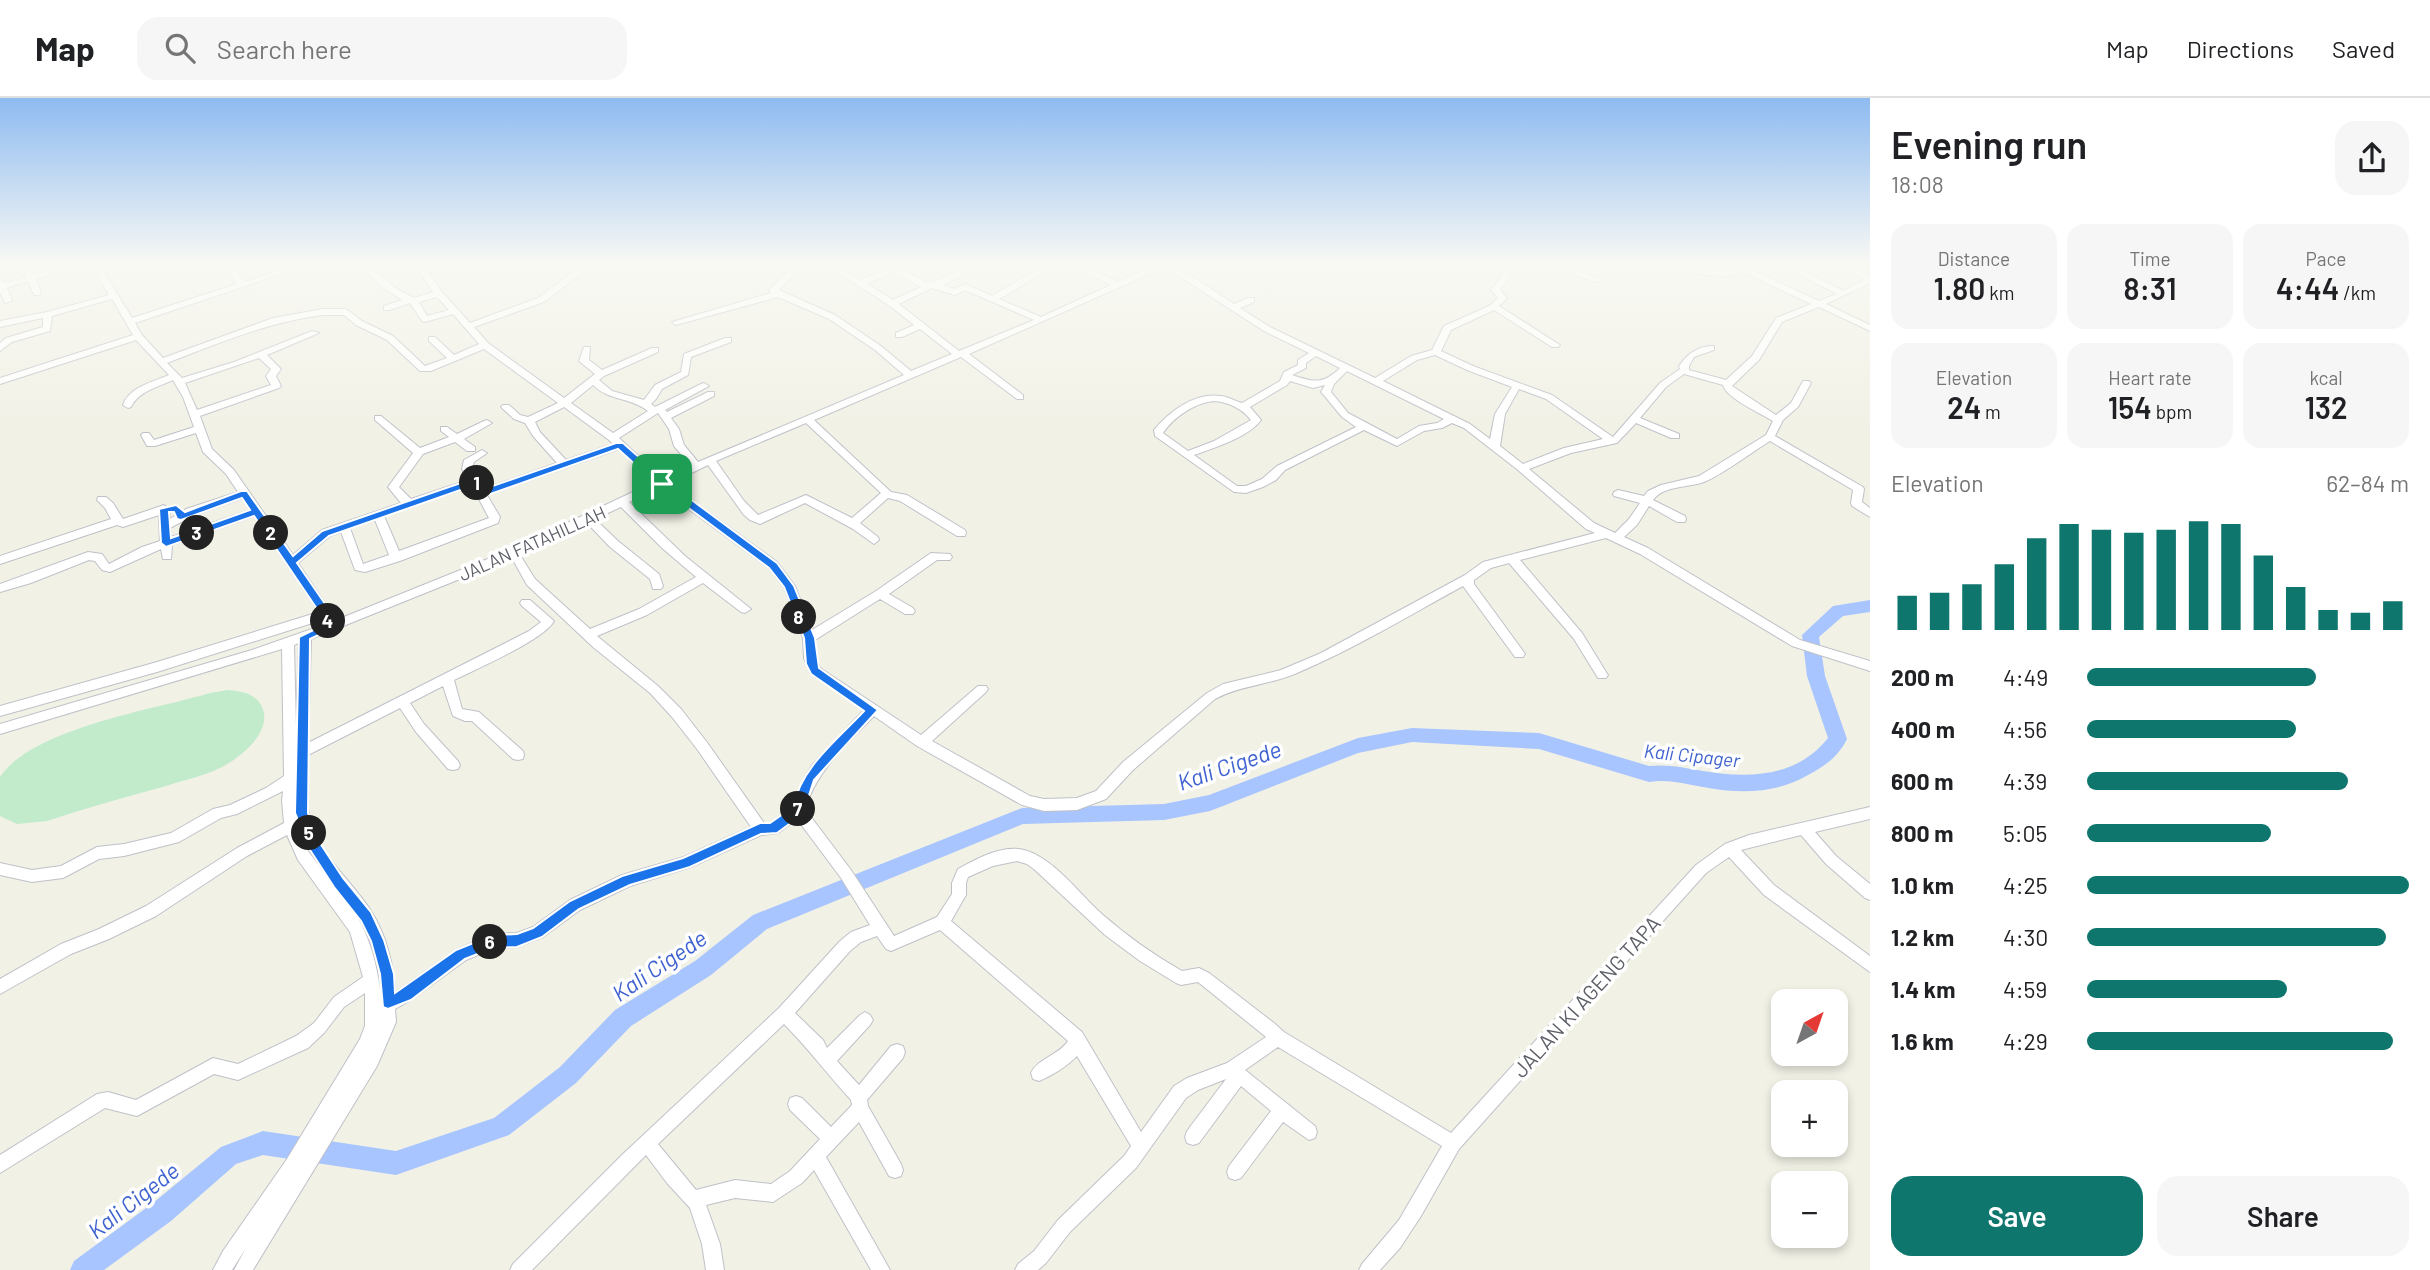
<!DOCTYPE html>
<meta charset="utf-8">
<style>
body{margin:0;font-family:Barlow,sans-serif;background:#f6f6f6;color:#202124;height:100vh;display:flex;flex-direction:column;font-size:26px;white-space:nowrap}
*{box-sizing:border-box;margin:0}
p{font-size:23px;color:#757577}
.icon{flex:none;width:38px;height:38px;fill:none;stroke:currentColor;stroke-width:2;stroke-linecap:round;stroke-linejoin:round}
.map{position:relative;flex:1;overflow:hidden}
.drawer{display:flex;flex-direction:column;background:#fff;width:560px}
.drawer>*{flex:none}
.needle{width:46px;rotate:40deg}
.fabs{position:absolute;left:1771px;top:891px;display:grid;gap:14px}
.fabs a{display:grid;place-items:center;width:77px;height:77px;border-radius:14px;background:#fff;box-shadow:0 4px 10px #0003;font-size:35px}
.pin{position:absolute;display:grid;place-items:center;width:60px;height:60px;color:#fff;margin:-30px;border-radius:14px;box-shadow:0 4px 10px #0006}
.km{position:absolute;width:35px;height:35px;margin:-18px;border-radius:50%;background:#222;color:#fff;font-size:19px;line-height:35px;text-align:center}
.round{display:grid;place-items:center;flex:none;width:74px;height:74px;border-radius:21px;background:#f6f6f6}
.summary{display:flex;align-items:center;justify-content:space-between;height:119px;padding:0 21px}
h1{font-size:38px;font-weight:600;line-height:52px}
.metrics{display:grid;grid-template-columns:repeat(3,1fr);gap:10px;height:119px;padding:7px 21px}
.metrics div{display:grid;align-content:center;border-radius:18px;background:#f6f6f6;text-align:center}
.metrics b{font-size:30px;font-weight:600}
.metrics small{font-size:19px;font-weight:400}
.metrics p{font-size:19px}
.chart{height:196px;padding:14px 21px}
.chart p{display:flex;justify-content:space-between}
.chart svg{width:100%;height:126px;margin-top:7px;stroke:#0f766e;stroke-width:6}
.button{display:flex;gap:14px;margin-top:auto;padding:14px 21px}
.button a{flex:1;height:80px;border-radius:21px;background:#0f766e;color:#fff;font-size:28px;font-weight:600;line-height:80px;text-align:center}
.button a+a{background:#f6f6f6;color:#202124}
ul{padding:0 21px;list-style:none;font-size:23px}
li{display:grid;grid-template-columns:112px 84px 1fr;align-items:center;height:52px}
li i{height:18px;border-radius:9px;background:#0f766e}
header{display:flex;align-items:center;gap:42px;box-sizing:border-box;height:98px;padding:0 35px;background:#fff;border-bottom:2px solid #e0e0e0}
header strong{font-size:33px}
nav{display:flex;gap:38px;margin-inline-start:auto;font-size:24px}
.search{width:490px;height:63px;background:#f6f6f6;display:flex;align-items:center;gap:18px;box-sizing:border-box;padding:0 24px;border-radius:21px;color:#757577;font-size:26px}
main{display:flex;flex:1;min-height:0}
.map>svg:first-child{display:block}
.green{fill:#c1ebcb}
.lines{fill:none;stroke-linecap:round;stroke-linejoin:round}
.stream{stroke:#a8c5ff;stroke-width:2}
.river{fill:#a8c5ff;fill-rule:evenodd}
.minor-casing{stroke:#bfc1c8;stroke-width:2}
.minor{fill:#fff;fill-rule:evenodd}
.route{fill:#1a73e8;stroke:#fff;stroke-width:2;fill-rule:evenodd}
.labels{text-anchor:middle;dominant-baseline:central;stroke-width:7;stroke-linejoin:round;paint-order:stroke}
.street-label{font-size:18px;fill:#5d6068;stroke:#fff}
.water-label{font-size:19px;font-style:italic;fill:#3e62cf;stroke:#fff}
.near-street-label{font-size:21px;fill:#5d6068;stroke:#fff}
.near-water-label{font-size:23px;font-style:italic;fill:#3e62cf;stroke:#fff}
</style>
<header>
<strong>Map</strong>
<div class="search"><svg class="icon" aria-label="search" viewBox="0 0 24 24"><circle cx="10" cy="10" r="6"/><path d="M15 15l6 6"/></svg>Search here</div>
<nav><a>Map</a><a>Directions</a><a>Saved</a></nav>
</header>
<main>
<div class="map">
<svg width="1870" height="1172" viewBox="0 0 1870 1172">
<rect width="100%" height="100%" fill="#f1f1e6"/>
<path class="green" d="M228 592C240 593 254 595 261 607 275 632 241 659 222 669 204 678 184 682 166 688 126 699 86 710 47 723L17 726 0 718V679C33 630 153 612 210 595Z"/>
<g class="lines">
<path class="stream" d="M678 166 682 169"/>
<path class="river" d="M1870 502V514L1843 518 1819 539 1825 578 1847 641C1838 659 1825 668 1808 677 1776 696 1739 696 1703 689 1684 686 1668 681 1649 684L1539 651 1412 644 1358 655 1210 713 1164 722 1023 726 767 831 711 877 631 928 576 985 509 1037 396 1077 263 1057 236 1066 171 1123 104 1172H70L74 1163 153 1105 221 1049 263 1033 396 1053 494 1020 560 969 615 912 695 863 753 817 1022 710 1164 706 1209 697 1358 640 1412 630 1539 635 1649 668C1668 666 1685 670 1703 673 1750 681 1797 679 1828 640L1807 578 1802 537 1833 508Z"/>
<g class="minor-casing">
<path id="minor" d="M22 166H30L34 176 68 166H82L36 181 41 195 40 197H34L28 183 7 190 12 203 5 205 0 194V181L5 185 27 179Z
M91 166H99L132 220 237 186 221 166H230L245 184 297 166H311L135 225 142 237 163 260 273 220 323 211H346L362 223 393 238 425 268 447 260 429 243V239H435L454 257 479 246 453 216 425 224 422 223 410 205 390 212H384V208L402 202 382 189 360 166H369L395 190 414 200 433 194 419 173 427 166H437L428 174 441 193 470 225 538 200 584 166H594L544 204 474 229 488 245 564 300 595 276 579 263 584 249H590L589 262 602 272 652 250H658V254L604 278 599 282 612 293 644 302 655 287 681 274 684 256 725 240H731V244L691 259 688 277 662 291 656 301 651 306 655 309 701 286 704 285 709 288 665 312 667 314 708 294H714V298L671 320 679 331 684 347 698 364 904 277 875 252 829 221 778 199 676 227 672 224 771 195 769 193 770 191 795 166H804L779 192 835 217 881 248 911 273 952 256 920 231 902 239H896V235L914 227 890 208 825 166H835L861 182 887 171 881 166H892L925 184H934L957 173V166H965L964 176 943 187 955 191 965 186 992 198 1034 173 1040 166H1049L1040 177 999 201 1041 219 1111 187 1068 166H1080L1118 184 1156 166H1173L1234 206 1248 200H1254V204L1240 210 1270 229 1375 280 1411 258 1432 252 1444 228 1489 208 1498 200 1491 192 1504 175 1488 166H1500L1513 174 1500 192 1507 200 1499 208 1560 247 1558 249H1552L1494 212 1451 232 1441 253 1473 268 1552 297 1613 339 1660 285 1680 271 1679 268C1688 255 1698 248 1714 248V252L1694 259 1689 268V272L1726 282 1752 258 1776 220 1811 206 1743 174 1725 178 1706 177 1684 172 1673 166C1696 166 1712 176 1736 171L1729 166H1758L1750 171 1819 203 1837 196 1779 166H1790L1844 193 1865 181 1836 166H1848L1870 177V185L1826 206 1870 227V233L1819 209 1782 224 1759 262 1732 288 1776 317 1791 305 1803 283H1809L1811 285 1798 309 1783 322 1775 338 1863 389 1864 391 1862 404 1870 410V419L1852 408 1851 405 1853 392 1770 343C1752 354 1722 377 1704 384 1688 390 1664 387 1653 402L1685 418 1686 421 1685 424H1677L1649 408 1637 427 1624 439 1648 450 1800 542 1870 563V573L1792 548 1640 456 1606 440 1520 462 1582 535 1606 574 1608 577 1606 580H1598L1574 541 1509 465 1491 470 1474 482V486L1523 553 1525 556 1523 559H1515L1463 488C1408 518 1354 551 1297 575 1270 587 1241 587 1215 601L1133 672 1106 701 1077 712 1044 713 1022 707 917 648 874 618C846 647 817 672 805 711L851 772 894 838 937 819 952 796V785L958 771C976 761 1003 746 1024 752 1054 760 1080 797 1103 817 1127 838 1154 857 1182 873L1199 870 1209 875 1274 925 1284 934 1451 1035 1696 767 1725 746 1749 737 1870 709V721L1815 734 1836 758 1870 786V802L1865 800 1826 766 1801 737 1741 752 1774 787 1870 858V874L1764 797 1729 759 1706 775 1459 1051 1421 1118 1400 1150 1380 1172H1359L1362 1166 1399 1122 1442 1048 1278 949 1245 972 1315 1028 1317 1034 1315 1040 1309 1042 1283 1024 1241 1080 1235 1082 1229 1080 1227 1074 1229 1068 1271 1013 1241 988 1199 1045 1193 1047 1187 1045 1185 1039 1187 1033 1226 981 1198 992 1186 1000 1136 1070 1070 1134 1046 1165 1038 1172H1015L1018 1166 1034 1153 1058 1122 1124 1058 1131 1048 1077 958C1066 969 1053 977 1039 983L1033 981 1031 975C1037 961 1059 957 1068 943L940 832 891 853 886 851 877 838 861 844 850 853 795 915 823 942 827 950 860 917 865 914 870 917 873 922 870 927 837 963 859 987 891 948 897 946 903 948 905 954 903 960 867 1002 868 1008 901 1066 903 1072 901 1078 895 1080 889 1078 859 1024 826 1059 890 1172H871L814 1072 802 1085 773 1104 735 1100 706 1107 720 1146 724 1172H706L702 1146 690 1110 667 1085 646 1057 532 1172H510L513 1166 623 1056 779 910 840 843 851 834 870 827 841 780 797 721 778 735 761 737 691 769 630 788 580 812 543 839 517 849 494 850 466 862 411 902 395 911 396 924 377 968 253 1172H234L246 1150 232 1172H213L223 1153 287 1061 360 941 365 928V895L344 909 324 935 308 950 238 982 214 976 137 1018 105 1010 0 1075V1057L97 996 108 994 136 1002 213 960 238 966 296 938 314 925 334 899 363 879 350 834 298 762 287 737 247 758 156 818 109 841 71 856 0 896V881L61 846 99 831 146 808 237 750 284 725 282 703 283 693 237 716 221 720 179 744 124 758 99 761 63 780 32 784 0 777V765L32 772 61 768 97 749 124 746 171 735 213 711 230 707 266 690 284 678 282 551 0 636V626L252 552 323 527 322 522 157 574 0 618V608L157 564 319 514 254 418 172 447 171 461H163L161 451 110 474 102 472 95 463 89 462 31 485 0 494V486L88 454 102 456 109 466 142 449 160 443 159 417 123 429 117 427 0 466V458L111 421 105 410 97 402 98 399H106L113 405 123 421 164 407 169 411 170 421 186 411 238 394 226 376 203 354 196 335 155 348H147L141 337 143 335H149L154 342 194 329 183 299 173 282C158 289 139 293 131 309L128 310 123 307C129 289 153 284 169 277L136 242 0 286V280L133 237 112 201 52 218 50 233 12 244 0 253V245L6 240 43 229V220L0 229V223L47 214 109 197ZM1165 169 1264 233 1309 255 1298 262V267L1284 274 1280 283 1242 305C1235 303 1229 299 1221 298 1195 294 1170 313 1154 332L1155 338 1234 394 1246 395 1263 389 1276 382 1285 372 1364 332 1397 348 1424 333 1442 330 1452 325 1464 330 1518 372 1586 431 1595 435 1483 464 1465 477 1321 555 1281 572 1223 586 1207 595 1123 664 1096 693 1077 700 1044 701 1030 698 932 643 986 594 988 591 986 588H978L921 637 820 570 816 560 815 542 880 501 905 516H913L915 513 913 510 889 496 937 462H950L952 459 950 456 931 455 876 493 812 532 795 488 777 464 669 386 708 367 744 417 750 422 760 426 805 405 853 431 874 446 879 442 878 439 860 425 888 400 900 403 957 438H965L966 435 965 432 907 397 891 394 814 322 961 259 1017 301H1023V297L969 256ZM893 174 920 189H921L893 202 867 186ZM932 190 955 197 965 192 1034 222 959 253 899 206ZM437 199 449 212 427 218 419 204ZM323 217H344L356 227 387 242 420 273H431L484 251 558 305 528 319 520 317 509 307H503L501 309 514 321 525 325 533 338 557 365 484 391 481 386 482 384 472 371 474 364 487 355 482 352 464 362 462 371 468 382 411 401 399 389 423 356 455 344 467 353H475V349L464 341 492 325 487 322 484 323 457 336 447 329H441V333L449 339 420 350 381 318H375V322L413 355 388 389 401 405 322 432 293 457 234 372 212 351 200 318 279 290 281 288 276 278 281 271 267 257 319 235 312 233 234 264 182 280 167 265C219 245 268 224 323 217ZM1435 257 1467 272 1512 289 1495 316 1490 341 1470 326 1383 283 1417 262ZM1316 258 1340 270C1323 287 1313 284 1292 277L1306 270V265ZM259 260 271 271 266 278 271 287 197 312 185 285ZM1347 273 1444 321 1437 325 1419 328 1397 341 1348 315 1331 294 1334 286ZM1684 276 1723 287C1726 300 1760 315 1773 323L1766 337 1699 378 1661 387 1648 393 1644 398 1618 392 1614 394 1613 396 1614 398 1640 405 1629 421 1615 435 1594 425 1529 371 1571 355 1617 345 1636 325 1671 340H1679V336L1640 320 1666 289ZM1290 283 1313 290 1325 287 1321 294 1323 296 1342 319 1356 329 1277 368 1262 381 1246 388H1237L1194 357C1214 350 1249 339 1261 322L1250 309 1287 287ZM593 287C609 303 630 299 648 313L613 335 571 305ZM1519 291 1546 301 1603 341 1564 350 1523 366 1500 348 1505 316ZM1213 303C1229 304 1241 310 1251 322L1214 343 1188 353 1163 335C1174 319 1193 306 1213 303ZM564 309 609 342 613 346 566 362 540 334 535 324ZM658 315 669 331 674 348 690 367 662 380 619 340ZM806 325 881 395 852 420 806 397 758 417 744 403 716 363ZM619 351 654 384 510 452 334 523 330 513 298 465 330 438 341 434 355 472 365 474 400 463 498 425 500 419 487 397ZM472 388 489 420 399 453 384 418ZM660 390 769 470 784 489 803 540 804 560 811 576 864 612 813 666 805 679 792 709 771 725H764L706 643 681 611 658 588 597 538 647 517 703 485 741 514 745 515 751 511 685 458 629 404ZM243 400 250 412 171 439 170 430 194 417ZM621 409 662 450 696 479 639 511 590 531 535 481 520 457 587 425 610 449 650 481 653 491H661L663 488 659 476 618 443 595 421ZM375 422 389 457 363 466 350 430ZM512 460 527 487 593 549 650 595 672 619 697 651 751 729 684 759 622 777 570 802 533 829 517 835 493 836 456 852 395 895C394 868 386 836 371 813 352 783 320 758 310 723 305 705 308 676 308 657L400 610 416 634 448 671 453 672 458 671 460 667 458 663 424 626 410 605 443 588 453 618 465 623H472L513 661 518 662 523 661 524 657 523 653 479 614 462 611 454 582C476 571 544 542 554 523L530 502H522L520 505 522 508 541 524 529 533 308 645 311 541ZM299 545 296 629 294 547ZM299 730 310 752 331 784 308 753ZM1017 763 1027 766 1035 772 1105 837 1140 863 1176 885 1181 887 1198 884 1266 939 1227 965 1187 980 1174 988 1141 1034 1082 934 951 823 966 797V785L968 779 993 768ZM357 818C372 837 379 868 380 892 377 867 370 841 357 818ZM784 926C808 950 828 977 851 1002L852 1007 831 1029 802 1000 796 998 790 1000 788 1006 790 1012 820 1041 790 1073 771 1086 735 1082 696 1092 658 1046Z
M1546 166H1560L1603 182 1596 184Z"/>
</g>
<use href="#minor" class="minor"/>
</g>
<linearGradient id="sky" x2="0" y2="1"><stop stop-color="#8ebbf1"/><stop offset="0.5" stop-color="#f9f9f4"/><stop offset="1" stop-color="#f9f9f4" stop-opacity="0"/></linearGradient>
<rect width="1870" height="331" fill="url(#sky)"/>
<path class="route" d="M616 345H623L666 383 777 465 794 488 815 540 819 570 878 612 814 682 803 716 777 735 761 736 690 769 630 787 579 811 542 839 517 849 493 850 465 861 411 902 388 911 383 909 380 876 371 843 361 823 334 789 310 752 295 715 299 539 324 527 321 517 254 418 166 449 161 445 159 411 176 407 185 414 241 393H247L293 458 322 433 472 381 480 382 484 391ZM618 351 659 388 769 470 784 489 804 540 806 566 811 576 864 613C837 642 801 669 793 709L770 725H760L683 760 622 778 570 803 533 830 517 836 493 837 456 852 395 895 394 876 384 842 371 814 343 780 320 745 308 715 310 541 336 529 330 513 297 465 329 438 472 388 482 399ZM242 400 250 412 171 440 169 414H174L177 421 181 422Z"/>
<g class="labels">
<g class="street-label">
<text transform="translate(532 445) rotate(-24)">JALAN FATAHILLAH</text>
</g>
<g class="water-label">
<text transform="translate(1692 657) rotate(6)">Kali Cipager</text>
</g>
<g class="near-street-label">
<text transform="translate(1586 898) rotate(-48)">JALAN KI AGENG TAPA</text>
</g>
<g class="near-water-label">
<text transform="translate(1229 667) rotate(-19)">Kali Cigede</text>
<text transform="translate(659 867) rotate(-34)">Kali Cigede</text>
<text transform="translate(133 1102) rotate(-38)">Kali Cigede</text>
</g>
</g>
</svg>
<div class="fabs">
<a><svg class="needle" viewBox="-14 -14 28 28"><path d="M0-13l5 13h-10z" fill="#e53935"/><path d="M0 13l5-13h-10z" fill="#757577"/></svg></a>
<a>+</a>
<a>−</a>
</div>
<div class="pin" style="left:662px;top:386px;background:#1e9e55"><svg class="icon" aria-label="arrive" viewBox="0 0 24 24"><path d="M6 21V4h12l-3 4 3 4H6"/></svg></div>
<b class="km" style="left:477px;top:385px">1</b>
<b class="km" style="left:271px;top:435px">2</b>
<b class="km" style="left:197px;top:435px">3</b>
<b class="km" style="left:328px;top:523px">4</b>
<b class="km" style="left:309px;top:735px">5</b>
<b class="km" style="left:490px;top:844px">6</b>
<b class="km" style="left:798px;top:711px">7</b>
<b class="km" style="left:799px;top:519px">8</b>
</div>
<section class="drawer">
<div class="summary"><div><h1>Evening run</h1><p>18:08</p></div><a class="round"><svg class="icon" aria-label="share" viewBox="0 0 24 24"><path d="M12 15V3M7 8l5-5 5 5M5 13v7h14v-7"/></svg></a></div>
<div class="metrics">
<div><p>Distance</p><b>1.80<small> km</small></b></div>
<div><p>Time</p><b>8:31</b></div>
<div><p>Pace</p><b>4:44<small> /km</small></b></div>
</div>
<div class="metrics">
<div><p>Elevation</p><b>24<small> m</small></b></div>
<div><p>Heart rate</p><b>154<small> bpm</small></b></div>
<div><p>kcal</p><b>132</b></div>
</div>
<div class="chart"><p><span>Elevation</span>62–84 m</p>
<svg viewBox="0 0 160 44" preserveAspectRatio="none"><path d="M5 44V32M15 44V31M25 44V28M35 44V21M45 44V12M55 44V7M65 44V9M75 44V10M85 44V9M95 44V6M105 44V7M115 44V18M125 44V29M135 44V37M145 44V38M155 44V34"/></svg>
</div>
<ul>
<li><b>200 m</b>4:49<i style="width:71%"></i></li>
<li><b>400 m</b>4:56<i style="width:65%"></i></li>
<li><b>600 m</b>4:39<i style="width:81%"></i></li>
<li><b>800 m</b>5:05<i style="width:57%"></i></li>
<li><b>1.0 km</b>4:25<i style="width:100%"></i></li>
<li><b>1.2 km</b>4:30<i style="width:93%"></i></li>
<li><b>1.4 km</b>4:59<i style="width:62%"></i></li>
<li><b>1.6 km</b>4:29<i style="width:95%"></i></li>
</ul>
<div class="button"><a>Save</a><a>Share</a></div>
</section>
</main>
